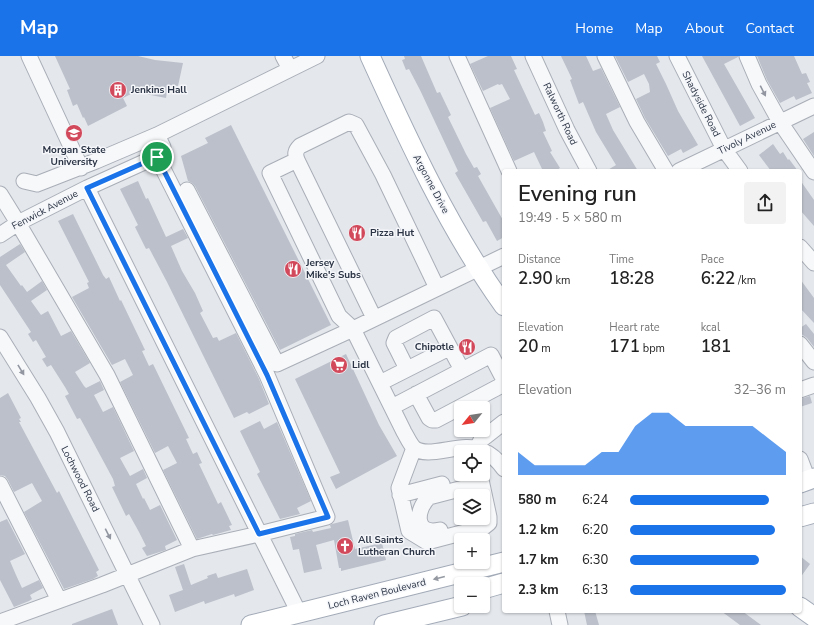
<!DOCTYPE html>
<meta charset="utf-8">
<style>
body{margin:0;font-family:"Nunito Sans",sans-serif;background:#f2f2f2;color:#222;height:100vh;display:flex;flex-direction:column;font-size:15px;white-space:nowrap}
*{box-sizing:border-box;margin:0}
p{font-size:13px;color:#767676}
.icon{flex:none;width:22px;height:22px;fill:none;stroke:currentColor;stroke-width:2;stroke-linecap:round;stroke-linejoin:round}
.map{position:relative;flex:1;overflow:hidden}
.drawer{position:absolute;left:502px;top:113px;width:300px;height:444px;display:flex;flex-direction:column;background:#fff;border-radius:4px;box-shadow:0 1px 3px #0004}
.drawer>*{flex:none}
.needle{width:26px;rotate:240deg}
.buttons{position:absolute;left:454px;top:345px;display:grid;gap:8px}
.buttons a{display:grid;place-items:center;width:36px;height:36px;border-radius:4px;background:#fff;box-shadow:0 1px 3px #0004;font-size:20px}
.pin{position:absolute;display:grid;place-items:center;width:34px;height:34px;color:#fff;margin:-17px;border:2px solid #fff;border-radius:50%;box-shadow:0 1px 4px #0007}
.round{display:grid;place-items:center;flex:none;width:42px;height:42px;border-radius:4px;background:#f2f2f2}
.headline{display:flex;align-items:center;justify-content:space-between;height:68px;padding:0 16px}
h1{font-size:22px;font-weight:600;line-height:30px}
.figures{display:grid;grid-template-columns:repeat(3,1fr);gap:6px;height:68px;padding:4px 16px}
.figures div{display:grid;align-content:center}
.figures b{font-size:17px;font-weight:600}
.figures small{font-size:11px;font-weight:400}
.figures p{font-size:11px}
.chart{height:112px;padding:8px 16px}
.chart p{display:flex;justify-content:space-between}
.chart svg{width:100%;height:72px;margin-top:4px;fill:#1a73e8;opacity:.7}
ul{padding:0 16px;list-style:none;font-size:13px}
li{display:grid;grid-template-columns:64px 48px 1fr;align-items:center;height:30px}
li i{height:10px;border-radius:5px;background:#1a73e8}
header{display:flex;align-items:center;gap:24px;box-sizing:border-box;height:56px;padding:0 20px;background:#1a73e8;color:#fff}
header strong{font-size:19px}
nav{display:flex;gap:22px;margin-inline-start:auto;font-size:14px}
.map>svg:first-child{display:block}
.building{fill:#bbc0ca}
.lines{fill:none;stroke-linecap:round;stroke-linejoin:round}
.minor-casing{stroke:#a9aeb7;stroke-width:17}
.major-casing{stroke:#a3abb8;stroke-width:21}
.minor{stroke:#f7f8fa;stroke-width:15}
.major{stroke:#fff;stroke-width:19}
.oneway{fill:#9196a0}
.oneway2{fill:#959aa2}
.route-casing{stroke:#fff;stroke-width:8}
.route{stroke:#1a73e8;stroke-width:5}
.labels{text-anchor:middle;dominant-baseline:central;stroke-width:3;stroke-linejoin:round;paint-order:stroke}
.poi-label{font-size:10px;font-weight:bold;fill:#2b3445;stroke:#f4f6f9;text-anchor:start}
.street-label{font-size:10px;fill:#2b3445;stroke:#f4f6f9}
</style>
<header>
<strong>Map</strong>
<nav><a>Home</a><a>Map</a><a>About</a><a>Contact</a></nav>
</header>
<div class="map">
<svg width="814" height="569" viewBox="0 0 814 569">
<rect width="100%" height="100%" fill="#e4e7ec"/>
<path class="building" d="M55 0H138L155 4 183 7 178 30 168 29 166 42 135 36 123 42 127 50 88 70 84 61 83 62 77 48 73 50 67 34 70 33Z
M404 0H421L437 37 440 36 451 59 448 61 466 98 474 112 477 111 481 118 478 120 504 166V181L497 185 486 165 483 166 455 117 458 115 420 34 409 13 406 14 402 4 405 3Z
M488 0H511L517 13 514 14 535 59 539 57 543 66 546 75 543 76 552 95 550 96 560 112 555 115H543L534 96 514 105 490 52 510 43 502 28 499 29 498 28 483 35 470 8Z
M561 0H586L593 15 601 12 620 51 606 58 613 74 638 115H606L616 109 596 76 583 46 579 48 570 24 572 23Z
M615 0H657L660 6 656 8 666 28 678 55 698 89 683 97 681 93 668 100 645 62 636 43 650 36 649 28 644 18 628 26Z
M702 0H738V1L724 8 755 62 740 70Z
M757 0H794L802 18 806 17 810 26 807 27 812 37 796 44 794 40 780 47 767 24Z
M231 69 331 269 280 294 195 130 192 127 188 125 181 100 208 87 205 82Z
M814 76V100L803 83Z
M773 88 780 98 783 96 788 104 789 103 798 115H771L759 99Z
M800 124 814 144V170L800 154Z
M138 125 146 143 148 142 166 181 183 173 188 182 171 190 182 215 195 237 203 255 200 257 213 282 217 281 219 285 236 277 259 323 269 348 249 358 247 356 234 362 167 226 149 192 146 193 135 171 138 169 120 133Z
M73 158 103 219 106 223 109 221 120 245 121 244 145 294 142 295 149 310 153 308 189 382 186 383 193 398 197 396 202 407 199 408 218 448 221 446 232 469 229 470 231 474 213 479 212 478 197 483 163 414 177 407 168 390 155 397 120 326 133 319 125 303 112 309 72 241 89 232 87 227 89 226 58 165Z
M20 188 25 196 6 209 21 230 22 229 27 236 42 225 47 234 31 245 41 259 48 255 61 280 71 275 90 307 75 316 84 330 86 332 100 325 104 334 94 339 103 356 113 351 134 395 120 402 130 420 143 413 147 422 136 428 143 443 144 442 150 454 160 449 177 484 165 490 166 494 147 500 142 492 146 490 139 476 129 458 126 460 112 431 115 430 113 423 85 371 80 362 77 363 65 340 69 338 65 331 51 309 47 311 42 303 46 301 36 284 33 286 28 278 31 276 0 229V201Z
M800 223 814 242V267L800 252Z
M806 268 814 278V291L807 282 800 277V272Z
M346 298 379 369 397 400 336 433 330 421 340 417 295 323Z
M8 337 21 362 19 363 21 366H19L57 437 59 435 99 514 96 516 98 520 93 523 64 533 24 456 42 445 32 427 14 436 8 424 5 420 0 419V342Z
M810 340 812 347 800 351V343Z
M260 365 264 373 277 366 311 445 297 452 300 458 280 463 257 418 260 416 240 375Z
M7 463 25 498 10 505 16 519 22 532 39 524 43 532 30 539 32 543 29 545 14 551 0 524V466Z
M348 464 355 493 382 487 386 504 341 515V512H339L334 484 316 489 322 513 304 517 299 493 293 494 290 481 295 480V478L312 474 313 476 331 472 330 469 332 468Z
M800 500 810 508 800 522Z
M184 508 191 529 208 522 207 520 216 517 218 522 247 513 254 534 235 541 234 538 205 548 204 545 175 556 169 539 183 534 175 511Z
M112 553 118 569H72V568Z
M584 555H595L599 569H587Z
M721 555H742L761 569H740Z"/>
<g class="lines">
<g class="minor-casing">
<path id="minor" d="M29 0 81 112
M283 0 290 13
M457 0 509 115
M533 0 567 74 589 115
M605 0 637 66 666 115
M677 0 724 93 740 115
M747 0 759 28 780 66 814 116
M297 104C295 98 295 95 300 90L349 66 356 69 383 119 437 232
M679 115 814 50
M24 125 37 128 96 105 157 79 317 0
M87 132 299 557
M187 134 277 308 353 273 504 200
M0 138 18 167 107 319 192 493
M0 179 18 167 87 132 162 98 163 96V91L157 79
M800 191 814 207
M374 262 297 104 270 117 339 260 353 273 404 376C407 381 410 388 414 392 429 404 463 384 483 395 491 398 499 406 504 413
M0 281 38 342 57 376 152 569
M800 288 814 306
M407 313 394 287 396 282 434 262 462 314
M380 327 449 292
M800 334 814 329
M416 338 429 362 432 364H436L504 328
M392 351 491 299 504 324
M414 392 399 432 409 475 427 486 484 471 489 467V461L480 419
M477 393 481 384 504 366
M800 403 808 424
M0 428 59 544
M400 439 442 428
M440 474C414 480 415 454 429 441L475 429 481 418
M557 555 560 569
M0 566 102 529 192 493 259 478 327 461 267 319 157 101"/>
</g>
<g class="major-casing">
<path id="major" d="M370 0C409 86 449 173 504 250
M800 427 814 422
M800 461 814 457
M483 533 504 527
M800 551 814 561
M251 569 504 506
M384 569 462 550"/>
</g>
<use href="#minor" class="minor"/>
<use href="#major" class="major"/>
</g>
<defs><path id="oneway-solid" d="M-6-.8H1V-3.2L6.5 0L1 3.2V.8H-6Z"/></defs>
<g class="oneway">
<use href="#oneway-solid" transform="translate(763 35) rotate(63)"/>
<use href="#oneway-solid" transform="translate(21 314) rotate(59)"/>
<use href="#oneway-solid" transform="translate(108 478) rotate(63)"/>
</g>
<use class="oneway2" href="#oneway-solid" transform="translate(439 522) rotate(166)"/>
<g class="lines">
<g class="route-casing">
<path id="route" d="M157 101 267 319 328 461 259 478 87 132Z"/>
</g>
<use href="#route" class="route"/>
</g>
<defs>
<g id="building-disc" transform="scale(0.9)"><circle r="9.5" fill="#d1495b" stroke="#f4f6f9"/><path d="M-4-6H4V6H1V3H-1V6H-4ZM-2.5-4.3h1.7v1.8h-1.7ZM.8-4.3h1.7v1.8H.8ZM-2.5-1h1.7V.8h-1.7ZM.8-1h1.7V.8H.8Z" fill="#fff"/></g>
<g id="university-disc" transform="scale(0.9)"><circle r="9.5" fill="#d1495b" stroke="#f4f6f9"/><path d="M0-5L7-2L0 1L-7-2ZM-4 1L0 2.5L4 1V4Q0 6-4 4Z" fill="#fff"/></g>
<g id="restaurant-disc" transform="scale(0.9)"><circle r="9.5" fill="#d1495b" stroke="#f4f6f9"/><path d="M-5-6h1v4h1v-4h1v4h1v-4h1v5L-1.5 .5V6h-2V.5L-5-1ZM5-6V6H3V1.5H1.5Q1.5-4 5-6Z" fill="#fff"/></g>
<g id="supermarket-disc" transform="scale(0.9)"><circle r="9.5" fill="#d1495b" stroke="#f4f6f9"/><path d="M-6-5.5h2.5l.6 2H6L4.5 2H-2.5L-4.4-4H-6ZM-1.5 3.2a1.3 1.3 0 1 0 .1 0ZM3 3.2a1.3 1.3 0 1 0 .1 0Z" fill="#fff"/></g>
<g id="church-disc" transform="scale(0.9)"><circle r="9.5" fill="#d1495b" stroke="#f4f6f9"/><path d="M-1.2-6h2.4v3.5h3.3v2.4h-3.3V6h-2.4V-.1h-3.3v-2.4h3.3Z" fill="#fff"/></g>
</defs>
<g fill-rule="evenodd">
<use href="#building-disc" x="118" y="34"/>
<use href="#university-disc" x="74" y="77"/>
<use href="#restaurant-disc" x="357" y="177"/>
<use href="#restaurant-disc" x="293" y="213"/>
<use href="#restaurant-disc" x="467" y="291"/>
<use href="#supermarket-disc" x="339" y="309"/>
<use href="#church-disc" x="345" y="490"/>
</g>
<g class="labels">
<g class="poi-label">
<text x="131" y="34">Jenkins Hall</text>
<text x="74" y="94" text-anchor="middle">Morgan State<tspan x="74" dy="12">University</tspan></text>
<text x="370" y="177">Pizza Hut</text>
<text x="306" y="207">Jersey<tspan x="306" dy="12">Mike's Subs</tspan></text>
<text x="454" y="291" text-anchor="end">Chipotle</text>
<text x="352" y="309">Lidl</text>
<text x="358" y="484">All Saints<tspan x="358" dy="12">Lutheran Church</tspan></text>
</g>
<g class="street-label">
<text transform="translate(701 48) rotate(63)">Shadyside Road</text>
<text transform="translate(560 58) rotate(65)">Ralworth Road</text>
<text transform="translate(747 82) rotate(-26)">Tivoly Avenue</text>
<text transform="translate(431 128) rotate(62)">Argonne Drive</text>
<text transform="translate(45 154) rotate(-28)">Fenwick Avenue</text>
<text transform="translate(80 423) rotate(63)">Lochwood Road</text>
<text transform="translate(377 538) rotate(-14)">Loch Raven Boulevard</text>
</g>
</g>
</svg>
<div class="buttons">
<a><svg class="needle" viewBox="-14 -14 28 28"><path d="M0-13l5 13h-10z" fill="#e53935"/><path d="M0 13l5-13h-10z" fill="#767676"/></svg></a>
<a><svg class="icon" aria-label="locate" viewBox="0 0 24 24"><circle cx="12" cy="12" r="6"/><path d="M12 2v4M12 18v4M2 12h4M18 12h4"/></svg></a>
<a><svg class="icon" aria-label="layers" viewBox="0 0 24 24"><path d="M12 4l9 5-9 5-9-5zM3 14l9 5 9-5"/></svg></a>
<a>+</a>
<a>−</a>
</div>
<div class="pin" style="left:157px;top:101px;background:#1e9e55"><svg class="icon" aria-label="arrive" viewBox="0 0 24 24"><path d="M6 21V4h12l-3 4 3 4H6"/></svg></div>
<section class="drawer">
<div class="headline"><div><h1>Evening run</h1><p>19:49 · 5 × 580 m</p></div><a class="round"><svg class="icon" aria-label="share" viewBox="0 0 24 24"><path d="M12 15V3M7 8l5-5 5 5M5 13v7h14v-7"/></svg></a></div>
<div class="figures">
<div><p>Distance</p><b>2.90<small> km</small></b></div>
<div><p>Time</p><b>18:28</b></div>
<div><p>Pace</p><b>6:22<small> /km</small></b></div>
</div>
<div class="figures">
<div><p>Elevation</p><b>20<small> m</small></b></div>
<div><p>Heart rate</p><b>171<small> bpm</small></b></div>
<div><p>kcal</p><b>181</b></div>
</div>
<div class="chart"><p><span>Elevation</span>32–36 m</p>
<svg viewBox="0 0 160 44" preserveAspectRatio="none"><path d="M0 44V30L10 38L20 38L30 38L40 38L50 30L60 30L70 14L80 6L90 6L100 14L110 14L120 14L130 14L140 14L150 22L160 30V44z"/></svg>
</div>
<ul>
<li><b>580 m</b>6:24<i style="width:89%"></i></li>
<li><b>1.2 km</b>6:20<i style="width:93%"></i></li>
<li><b>1.7 km</b>6:30<i style="width:83%"></i></li>
<li><b>2.3 km</b>6:13<i style="width:100%"></i></li>
</ul>
</section>
</div>
